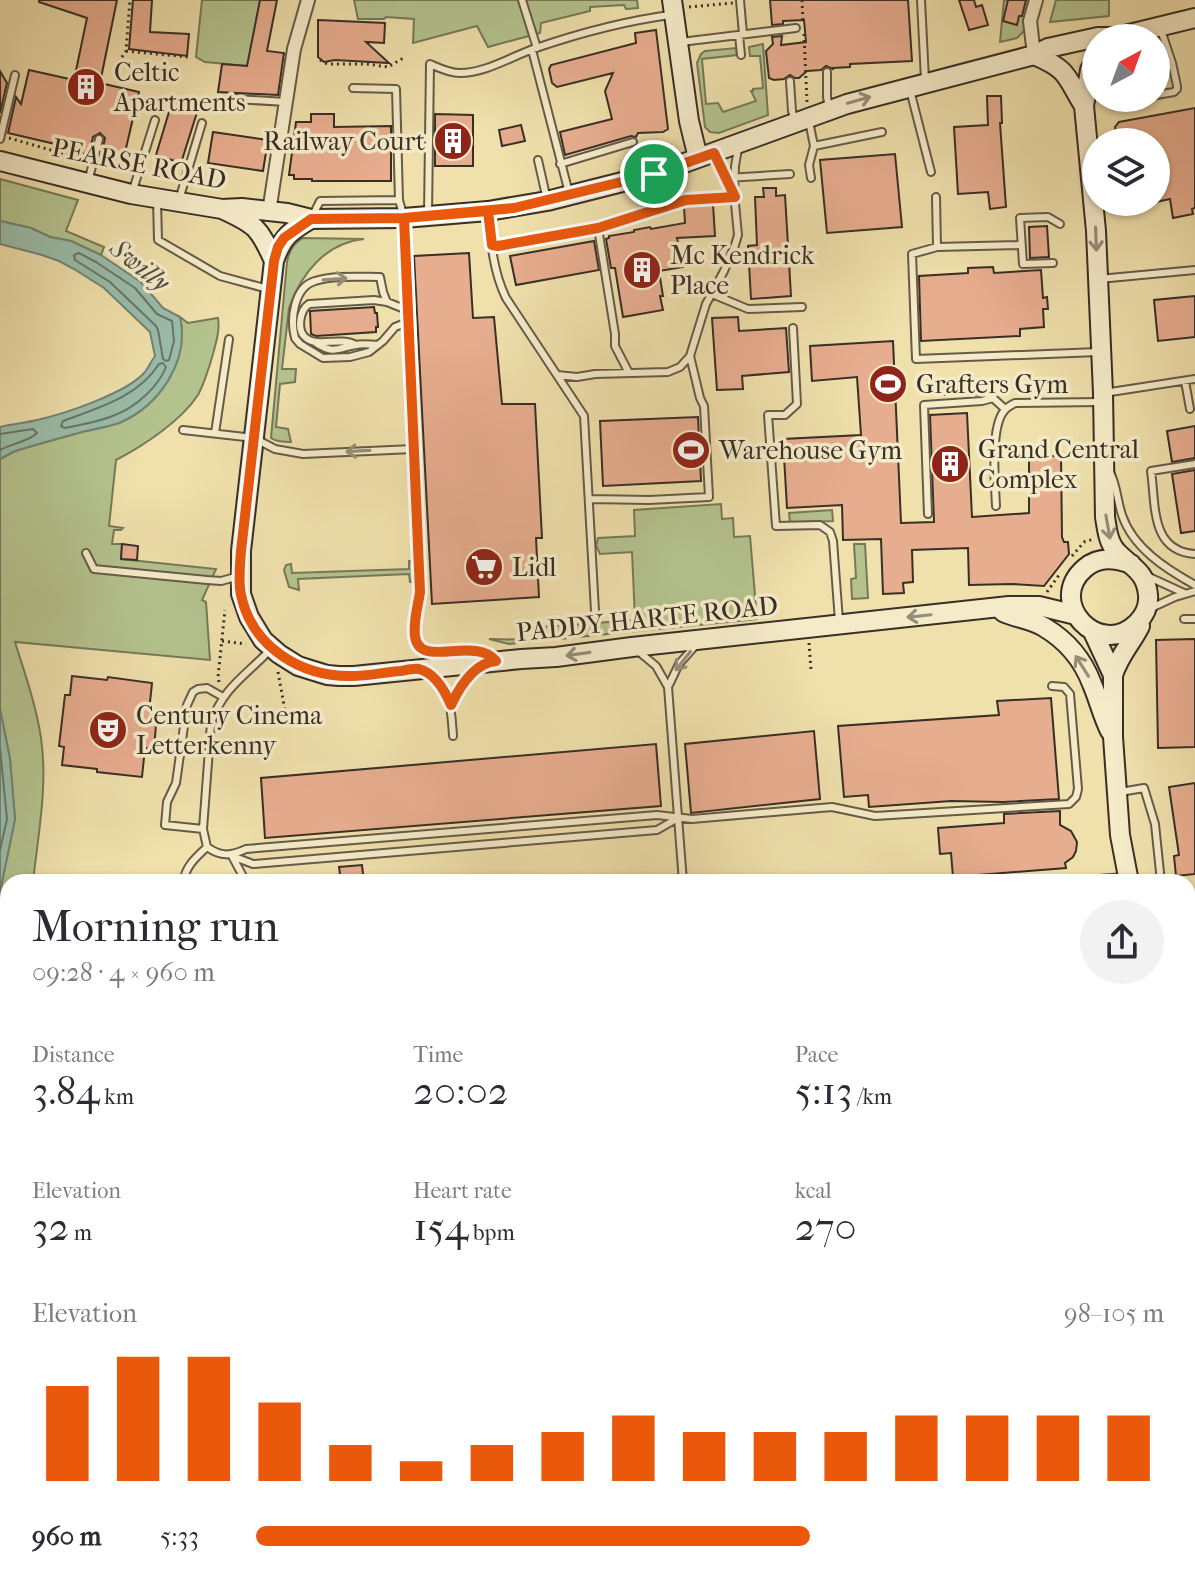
<!DOCTYPE html>
<meta charset="utf-8">
<style>
body{margin:0;font-family:"IM FELL French Canon",serif;background:#f2f2f3;color:#2b2b33;height:100vh;display:flex;flex-direction:column;font-size:30px;white-space:nowrap}
*{box-sizing:border-box;margin:0}
p{font-size:26px;color:#7c7c81}
.icon{flex:none;width:44px;height:44px;fill:none;stroke:currentColor;stroke-width:2;stroke-linecap:round;stroke-linejoin:round}
.map{position:relative;flex:1;overflow:hidden}
.panel{position:absolute;left:0px;top:874px;width:1196px;height:710px;display:flex;flex-direction:column;background:#fff;border-radius:24px 24px 0 0;box-shadow:0 2px 6px #0004}
.panel>*{flex:none}
.needle{width:52px;rotate:41deg}
.buttons{position:absolute;left:1082px;top:24px;display:grid;gap:16px}
.buttons a{display:grid;place-items:center;width:88px;height:88px;border-radius:50%;background:#fff;box-shadow:0 2px 6px #0004;font-size:40px}
.pin{position:absolute;display:grid;place-items:center;width:68px;height:68px;color:#fff;margin:-34px;border:4px solid #fff;border-radius:50%;box-shadow:0 2px 8px #0007}
.round{display:grid;place-items:center;flex:none;width:84px;height:84px;border-radius:42px;background:#f2f2f3}
.summary{display:flex;align-items:center;justify-content:space-between;height:136px;padding:0 32px}
h1{font-size:44px;font-weight:600;line-height:60px}
.stats{display:grid;grid-template-columns:repeat(3,1fr);gap:12px;height:136px;padding:8px 32px}
.stats div{display:grid;align-content:center}
.stats b{font-size:40px;font-weight:600}
.stats small{font-size:22px;font-weight:400}
.stats p{font-size:22px}
.chart{height:224px;padding:16px 32px}
.chart p{display:flex;justify-content:space-between}
.chart svg{width:100%;height:144px;margin-top:8px;stroke:#ea580c;stroke-width:6}
ul{padding:0 32px;list-style:none;font-size:26px}
li{display:grid;grid-template-columns:128px 96px 1fr;align-items:center;height:60px}
li i{height:20px;border-radius:10px;background:#ea580c}
.map>svg:first-child{display:block}
.green{fill:#b4c38e;stroke:#76795a;stroke-width:2}
.water{fill:#9abdaa;stroke:#738475;stroke-width:2}
.lines{fill:none;stroke-linecap:round;stroke-linejoin:round}
.shore{stroke:#697668;stroke-width:2}
.building{fill:#e7ad8f;stroke:#382f26;stroke-width:2}
.lane-casing{stroke:#665b48;stroke-width:10}
.street-casing{stroke:#665b48;stroke-width:16}
.secondary-casing{stroke:#382f26;stroke-width:22}
.path{stroke:#382f26;stroke-width:3;stroke-dasharray:2 4;stroke-linecap:butt}
.lane{stroke:#f5ebc9;stroke-width:6}
.street{stroke:#f5ebc9;stroke-width:12}
.secondary{stroke:#f5ebc9;stroke-width:18}
.oneway{stroke:#968d78}
.route-casing{stroke:#fff;stroke-width:16}
.route{stroke:#ea580c;stroke-width:10}
.labels{text-anchor:middle;dominant-baseline:central;stroke-width:7;stroke-linejoin:round;paint-order:stroke}
.poi-label{font-size:26px;fill:#382f26;stroke:#f5ebc9;text-anchor:start}
.street-label{font-size:26px;fill:#382f26;stroke:#f5ebc9}
.water-label{font-size:28px;font-style:italic;fill:#505247;stroke:#f5ebc9}
</style>
<div class="map">
<svg width="1195" height="1583" viewBox="0 0 1195 1583">
<rect width="100%" height="100%" fill="#efe0ac"/>
<filter id="stains"><feTurbulence type="fractalNoise" baseFrequency=".0025" numOctaves="4"/><feColorMatrix values="0 0 0 0 .2 0 0 0 0 .09 0 0 0 0 .02 0 0 0 .5 -.17"/></filter>
<radialGradient id="worn" r=".72"><stop offset=".6" stop-color="#630" stop-opacity="0"/><stop offset="1" stop-color="#630" stop-opacity=".3"/></radialGradient>
<path class="green" d="M202 0H260L248 66 205 62 196 57Z
M354 0H637L638 8 626 9 624 5 590 7V11L541 23 540 33 488 47 477 26 413 43 414 19 386 17 384 19H358Z
M1004 0H1032L1023 32 1017 38 1000 42Z
M1056 0H1109V16L1050 22Z
M763 44 768 115 719 133 710 132 705 127 697 63 701 54 705 51 736 48 737 55 702 59 706 104 718 103 723 112 756 101 751 91H753V89L763 88 760 56H750L749 47Z
M0 179 78 200 66 231 104 247 101 255 71 241 50 237 31 228 0 221Z
M303 238 364 239C325 243 301 274 289 308L282 369H296L295 382 280 384 276 427 288 429 291 442C285 442 276 442 271 438L287 262C289 251 293 243 303 238Z
M180 317 188 323 218 318C220 331 216 342 213 354 209 368 205 382 198 395 181 421 143 446 116 460L109 526 123 528 121 530H114L112 544H122L121 559 216 569 202 600 206 602 210 660 15 642C25 674 36 705 41 738 48 786 38 835 33 882H8V1031L0 1022V892L15 819 10 759 0 709V459L15 451C38 444 60 438 82 432 94 429 107 427 119 423 159 406 190 361 180 317Z
M721 504 722 519 733 518 734 537 750 536 757 619 509 644 489 639 543 640V627L635 620 632 552 600 554 596 546 598 538 635 536 634 510Z
M832 510 833 521 790 523 789 513Z
M854 544H865L868 598 852 599 851 579 856 578Z
M409 561H412L413 582H410L409 574 298 579 299 590 289 587 284 570 286 565 291 564 292 573 409 569Z
M0 1073 8 1079V1293L0 1291Z
M1188 1236 1195 1246V1460L1188 1461Z
M0 1409 8 1410V1576H446L452 1583H0Z
M471 1576H1046L1043 1583H477Z
M1066 1576H1102L1104 1583H1062Z"/>
<path class="water" d="M0 221 31 228 50 237 71 241 101 255 141 282 163 308 180 317C190 361 159 406 119 423 108 427 94 429 82 432 60 438 38 444 15 451L0 459V427C12 424 25 423 37 420 64 414 127 393 145 372 149 367 151 361 155 356L150 332 104 288 74 269 59 261 42 255 0 244Z
M0 709 10 759 15 819 0 892Z
M0 1022 8 1031V1079L0 1073Z
M1188 1166 1195 1175V1246L1188 1236Z
M1195 1460V1519L1188 1521V1461Z
M1102 1576H1150L1152 1583H1104Z"/>
<g class="lines">
<path class="shore" d="M79 253 96 262 135 288 157 314 172 321 174 341 169 360 166 361 163 359 158 330 156 326 110 282 75 260 74 255Z
M163 363 166 367C158 387 136 407 115 415 100 422 82 424 65 428L61 426 63 421C98 408 138 397 159 364Z
M0 434 33 429 37 433C30 441 11 444 0 450
M0 748 7 819 0 850"/>
</g>
<path class="building" d="M39 0H117L100 83 139 92 124 157 102 152 105 138 100 133 93 137 89 155 54 146 55 144 8 133 16 97 21 104 29 70 74 80 87 18 39 2Z
M133 0H152L150 32 189 34 187 56 129 49Z
M260 0H277L267 51 284 53 278 95 218 92 222 64 247 66Z
M770 0H908L912 61 850 64V67L833 68V69L826 66 821 70 807 71 799 78H795L790 75 784 79 774 80 769 78 766 51 773 44 772 37 782 36 781 45 806 42 804 20 783 21V24L772 25Z
M959 0H974L976 7 982 5 988 25 969 30Z
M1008 0H1026L1022 16H1019L1017 25 1003 21Z
M318 20 385 23 384 43 366 42 389 63 335 60 324 62 318 57Z
M656 30 668 129 663 132 638 133 636 137 631 136 565 155 560 132 612 119 605 91 613 73 557 87 552 83 549 69 551 65 636 43 635 33Z
M0 71 7 83 0 113Z
M987 96H1001L1002 123H1000L1006 207 990 209 988 192 958 194 954 127 988 125Z
M172 102 200 103 181 163 156 155Z
M1195 108V208L1192 209 1193 214 1173 218 1170 199 1156 202V142H1118L1115 127 1119 122Z
M311 114H334V127L391 126V181H312V179H294V175H289L296 122H311Z
M435 114 473 115V166H435Z
M521 125 525 141 502 146 499 130Z
M213 132 268 140 263 171 208 163Z
M895 154 902 227 827 233 820 160Z
M763 188H776V196L785 195 791 296 751 299 748 246 757 245 755 197H764Z
M713 204 715 236 677 238 683 267 659 271 663 296H660L663 310 623 317 615 268H611L606 239 609 238V236L634 232V230L650 227 651 229 685 223 684 207Z
M1047 226 1049 257 1030 258 1029 227Z
M594 241 599 270 516 285 510 256Z
M469 253 473 318 494 317 502 404H535L542 538H536L539 597 432 604 414 256Z
M993 267 994 273 1041 270 1043 298 1047 297 1048 309H1043L1044 327 1020 329V336L921 341 919 276 968 273V268Z
M1195 296V337L1158 341 1154 300Z
M374 307 375 313H377L378 327H376V332L316 336 311 334 310 311Z
M738 317 739 331 786 328 789 372 742 376 743 389 717 390 712 318Z
M893 341 901 523 934 522 930 415 967 413 972 517 1029 513V456H1061L1062 537 1064 542H1068L1069 554 1044 586 1012 584 969 585 968 548 912 550 913 582 903 583 904 593 883 594 881 539 843 540 842 505 787 508 783 439 861 435 857 377 812 381 810 346Z
M698 417 701 481 603 486 600 421Z
M1195 426V458L1172 462 1167 431Z
M1195 470V531L1181 533 1172 474Z
M122 544 138 546 137 560 121 559Z
M1195 639V747L1158 748 1156 640Z
M72 676 107 680 108 677 152 683 149 712 157 713 154 749 145 748 142 777 97 772V769L62 765 64 747 59 746 65 695H70Z
M1051 698 1059 799 1003 802 951 801 869 807 868 795 844 797 838 726 999 715 997 701Z
M814 731 820 799 691 813 685 744Z
M656 744 661 806 265 838 261 778Z
M1195 783V874L1176 876 1174 856 1179 855 1169 787Z
M1060 811V825L1071 831 1077 842 1076 851 1073 857 1065 863 1066 868 953 877 951 853 940 854 938 828 1004 823V814Z
M362 865 364 882H341L339 867Z"/>
<g class="lines">
<g class="lane-casing">
<path id="lane" d="M522 0 537 48
M740 0 743 34
M921 0 925 80
M739 35 741 55
M681 42 796 28
M532 50 569 193
M1156 66 1172 63
M827 72V97L829 108
M790 81 792 111 795 121
M353 88 396 89 399 200
M910 90 931 172
M1156 95 1174 92 1177 89V86L1172 63 1161 30
M1124 98 1125 101 1142 98
M235 99 286 102
M809 121 814 146 809 165 811 178
M0 139 15 75
M814 146 882 132
M714 154 728 179
M538 160 547 200
M560 164 633 142
M727 178 790 174
M88 182 99 139
M132 193 155 120
M936 197 937 247 1021 245
M157 200 158 240 220 276 268 289
M179 200 202 123
M428 214 430 64C439 68 449 73 460 73 486 73 512 56 536 48 580 33 625 21 670 15
M489 214C491 244 493 271 506 298L584 416 595 611
M313 215 320 201 399 200 404 218 420 592C418 605 415 618 415 631 415 666 451 647 472 650 479 651 485 653 491 656
M598 228 615 334V346L629 373
M492 245 498 246 598 228 686 200 735 197
M937 247 912 254 916 359 1098 352
M1053 263 1023 264 1020 218 1048 217 1060 224
M1099 279 1195 270
M712 294 748 309 802 307
M387 302 383 292 380 277C361 277 333 275 315 281 294 287 290 319 295 338L300 344 323 358 350 357 369 352 383 341 395 327 408 322
M793 328 797 404 785 415H768L776 526 820 525 830 532 833 541 839 621
M316 343C334 355 338 348 356 345 363 343 371 345 378 345
M356 345C340 336 318 348 306 338 296 330 300 310 309 304L374 300 387 302 407 310
M557 375 577 377 595 374 668 372 680 367 690 356 706 304 724 271 735 245 738 235 734 193 735 166 738 149
M1185 381 1190 409
M934 383 942 391C960 390 979 386 993 398
M1104 393 1195 379
M183 430 254 438 275 449 303 454 413 449
M215 433 229 339
M1195 464 1151 471C1156 505 1150 551 1195 554
M1110 472C1117 486 1117 500 1122 515 1133 548 1166 569 1195 585
M590 499 649 500 709 497 704 406 700 398 690 356
M996 506C995 484 990 428 1004 411 1006 408 1011 405 1015 403L1101 402
M928 514 924 405 982 401 993 398 1005 409
M86 553 94 569 207 580 221 581 239 576
M1147 576 1184 593
M1149 609 1175 597 1195 591
M1184 619H1195
M269 651C245 676 223 688 211 723L203 829 207 847C221 857 231 856 246 849L657 815 692 819 832 807 875 816 1069 804 1076 797 1078 789 1070 694 1064 687 1052 686
M638 651 656 666 668 687
M427 673C452 691 451 708 453 736
M451 705 461 686 477 669
M1120 792 1144 788 1155 824 1161 882
M203 829 165 825 167 802 176 783 187 705 193 692 198 689 207 688 223 697
M232 856 253 864 657 830 678 818
M232 856 246 882
M183 882C186 866 195 858 207 847
M683 882 668 687 679 664 695 646
M1061 882 1124 877
M1188 898 1195 896
M1195 1125 1188 1133 1195 1141"/>
</g>
<g class="street-casing">
<path id="street" d="M1034 55 1030 21 1036 0
M269 212 294 49 308 0
M0 1305 8 1307
M0 1401 8 1398
M456 1576 462 1583"/>
</g>
<g class="secondary-casing">
<path id="secondary" d="M672 0 689 121 698 158
M1034 55C1069 70 1065 75 1084 106
M1096 59 1090 70 1084 106 1096 231 1103 393 1105 517C1107 529 1108 543 1117 552 1131 567 1146 571 1148 595 1149 606 1144 616 1137 623 1099 660 1045 602 1085 568 1099 556 1115 558 1131 564
M0 161 131 194 222 209 242 208 287 213 311 219 404 218 488 211 547 201 654 174 847 104 1034 55 1048 48 1098 37H1117L1195 18
M222 209C255 224 259 227 274 261L241 551V594L249 617 263 640 279 654 298 666 327 675 339 676H354L521 659 556 657 632 647 1009 606H1039L1076 615
M274 261C282 237 290 231 311 219
M1003 612C1016 618 1031 619 1044 627 1066 640 1083 660 1092 684 1099 700 1102 715 1110 731
M1093 632 1113 675V737L1120 835 1129 882
M1113 675C1120 654 1131 644 1140 626
M1188 1007 1195 1015"/>
</g>
<path class="path" d="M802 0 803 22
M689 7 733 3
M804 34 807 102
M126 51 188 57
M320 60 327 64H367L388 67 405 57
M115 67 126 51 130 0
M9 138 82 159
M1072 556 1084 542 1094 539
M1047 592 1059 575
M222 641 246 644
M809 643 811 670
M278 672 286 716
M219 682 218 677 225 610
M1188 981 1195 991
M1055 1583 1059 1576"/>
<use href="#lane" class="lane"/>
<use href="#street" class="street"/>
<use href="#secondary" class="secondary"/>
</g>
<defs><path id="oneway-shaft" d="M-6 0H5M1.5-3L5.5 0L1.5 3" fill="none" stroke-width="1.6" stroke-linecap="round" stroke-linejoin="round" transform="scale(2)"/></defs>
<g class="oneway">
<use href="#oneway-shaft" transform="translate(859 100) rotate(-16)"/>
<use href="#oneway-shaft" transform="translate(1096 239) rotate(88)"/>
<use href="#oneway-shaft" transform="translate(335 279) rotate(-4)"/>
<use href="#oneway-shaft" transform="translate(358 451) rotate(177)"/>
<use href="#oneway-shaft" transform="translate(1108 527) rotate(80)"/>
<use href="#oneway-shaft" transform="translate(919 616) rotate(174)"/>
<use href="#oneway-shaft" transform="translate(578 654) rotate(172)"/>
<use href="#oneway-shaft" transform="translate(683 661) rotate(128)"/>
<use href="#oneway-shaft" transform="translate(1082 666) rotate(-122)"/>
</g>
<g class="lines">
<g class="route-casing">
<path id="route" d="M654 174 514 208 404 218 311 219 284 238 278 247 274 261 241 551C240 565 238 581 241 595 252 647 301 677 352 676 368 676 385 672 401 671 406 670 414 668 419 669 435 673 445 691 451 705 460 686 474 663 496 661 474 635 419 670 415 636 413 622 418 606 420 592L404 218 488 211 492 245 498 246 598 228 686 200 735 197 714 153 654 174"/>
</g>
<use href="#route" class="route"/>
</g>
<defs>
<g id="building-disc" transform="scale(2)"><circle r="9.5" fill="#8f2418" stroke="#f5ebc9"/><path d="M-4-6H4V6H1V3H-1V6H-4ZM-2.5-4.3h1.7v1.8h-1.7ZM.8-4.3h1.7v1.8H.8ZM-2.5-1h1.7V.8h-1.7ZM.8-1h1.7V.8H.8Z" fill="#fff"/></g>
<g id="stadium-disc" transform="scale(2)"><circle r="9.5" fill="#8f2418" stroke="#f5ebc9"/><path d="M0-5a6.5 5 0 1 0 0 10a6.5 5 0 1 0 0-10ZM-3.5-1.8h7v3.6h-7Z" fill="#fff"/></g>
<g id="supermarket-disc" transform="scale(2)"><circle r="9.5" fill="#8f2418" stroke="#f5ebc9"/><path d="M-6-5.5h2.5l.6 2H6L4.5 2H-2.5L-4.4-4H-6ZM-1.5 3.2a1.3 1.3 0 1 0 .1 0ZM3 3.2a1.3 1.3 0 1 0 .1 0Z" fill="#fff"/></g>
<g id="theatre-disc" transform="scale(2)"><circle r="9.5" fill="#8f2418" stroke="#f5ebc9"/><path d="M-5-5.5Q0-4 5-5.5V0Q5 5 0 6Q-5 5-5 0ZM-3.3-2.5H-1v1.5H-3.3ZM1-2.5H3.3v1.5H1ZM-2.8 1Q0 5.5 2.8 1Z" fill="#fff"/></g>
</defs>
<g fill-rule="evenodd">
<use href="#building-disc" x="86" y="87"/>
<use href="#building-disc" x="453" y="141"/>
<use href="#building-disc" x="642" y="270"/>
<use href="#stadium-disc" x="888" y="384"/>
<use href="#stadium-disc" x="691" y="450"/>
<use href="#building-disc" x="950" y="464"/>
<use href="#supermarket-disc" x="484" y="567"/>
<use href="#theatre-disc" x="108" y="730"/>
</g>
<g class="labels">
<g class="poi-label">
<text x="114" y="72">Celtic<tspan x="114" dy="30">Apartments</tspan></text>
<text x="425" y="141" text-anchor="end">Railway Court</text>
<text x="670" y="255">Mc Kendrick<tspan x="670" dy="30">Place</tspan></text>
<text x="916" y="384">Grafters Gym</text>
<text x="978" y="449">Grand Central<tspan x="978" dy="30">Complex</tspan></text>
<text x="719" y="450">Warehouse Gym</text>
<text x="512" y="567">Lidl</text>
<text x="136" y="715">Century Cinema<tspan x="136" dy="30">Letterkenny</tspan></text>
</g>
<g class="street-label">
<text transform="translate(139 164) rotate(11)">PEARSE ROAD</text>
<text transform="translate(647 619) rotate(-6)">PADDY HARTE ROAD</text>
</g>
<g class="water-label">
<text transform="translate(140 265) rotate(38)">Swilly</text>
</g>
</g>
<rect width="100%" height="100%" filter="url(#stains)"/>
<rect width="100%" height="100%" fill="url(#worn)"/>
</svg>
<div class="buttons">
<a><svg class="needle" viewBox="-14 -14 28 28"><path d="M0-13l5 13h-10z" fill="#e53935"/><path d="M0 13l5-13h-10z" fill="#7c7c81"/></svg></a>
<a><svg class="icon" aria-label="layers" viewBox="0 0 24 24"><path d="M12 4l9 5-9 5-9-5zM3 14l9 5 9-5"/></svg></a>
</div>
<div class="pin" style="left:654px;top:174px;background:#1e9e55"><svg class="icon" aria-label="arrive" viewBox="0 0 24 24"><path d="M6 21V4h12l-3 4 3 4H6"/></svg></div>
<section class="panel">
<div class="summary"><div><h1>Morning run</h1><p>09:28 · 4 × 960 m</p></div><a class="round"><svg class="icon" aria-label="share" viewBox="0 0 24 24"><path d="M12 15V3M7 8l5-5 5 5M5 13v7h14v-7"/></svg></a></div>
<div class="stats">
<div><p>Distance</p><b>3.84<small> km</small></b></div>
<div><p>Time</p><b>20:02</b></div>
<div><p>Pace</p><b>5:13<small> /km</small></b></div>
</div>
<div class="stats">
<div><p>Elevation</p><b>32<small> m</small></b></div>
<div><p>Heart rate</p><b>154<small> bpm</small></b></div>
<div><p>kcal</p><b>270</b></div>
</div>
<div class="chart"><p><span>Elevation</span>98–105 m</p>
<svg viewBox="0 0 160 44" preserveAspectRatio="none"><path d="M5 44V15M15 44V6M25 44V6M35 44V20M45 44V33M55 44V38M65 44V33M75 44V29M85 44V24M95 44V29M105 44V29M115 44V29M125 44V24M135 44V24M145 44V24M155 44V24"/></svg>
</div>
<ul>
<li><b>960 m</b>5:33<i style="width:61%"></i></li>
</ul>
</section>
</div>
